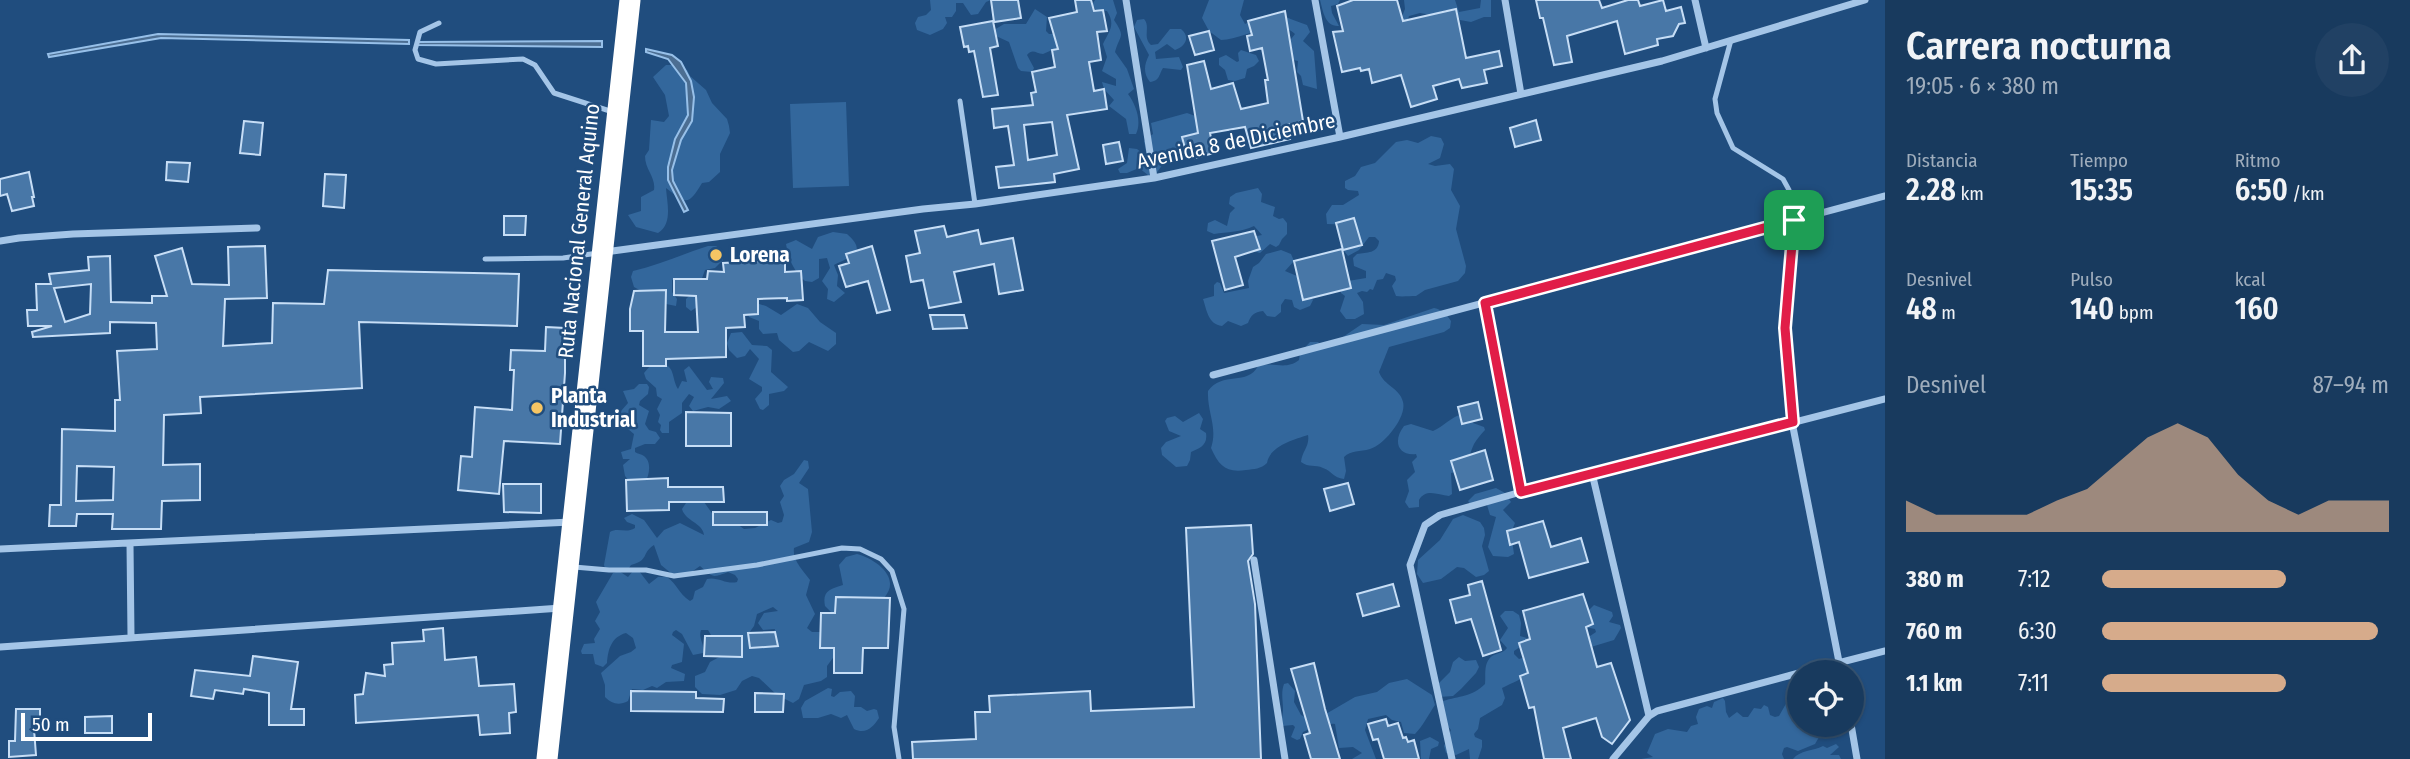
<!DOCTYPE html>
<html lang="es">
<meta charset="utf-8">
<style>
body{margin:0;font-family:"Fira Sans Condensed",sans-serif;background:#214164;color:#f1f3f6;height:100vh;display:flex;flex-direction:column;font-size:26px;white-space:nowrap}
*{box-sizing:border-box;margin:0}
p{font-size:23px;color:#9fadbc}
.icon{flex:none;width:38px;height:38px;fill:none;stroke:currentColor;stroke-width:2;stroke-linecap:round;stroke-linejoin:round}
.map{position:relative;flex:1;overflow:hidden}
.side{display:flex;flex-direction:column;background:#183a5e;width:525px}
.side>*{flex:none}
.controls{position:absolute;left:1787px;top:660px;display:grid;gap:14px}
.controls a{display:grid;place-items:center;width:77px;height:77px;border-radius:50%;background:#183a5e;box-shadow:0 2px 5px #0004,0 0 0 2px #365473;font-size:35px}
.scale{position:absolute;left:21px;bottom:18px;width:131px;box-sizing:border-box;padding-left:7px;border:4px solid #fff;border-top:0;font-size:19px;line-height:24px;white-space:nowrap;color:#fff;-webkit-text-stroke:5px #204d7e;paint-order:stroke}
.pin{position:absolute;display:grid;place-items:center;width:60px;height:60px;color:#fff;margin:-30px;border-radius:14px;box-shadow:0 4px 10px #0006}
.round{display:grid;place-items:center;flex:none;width:74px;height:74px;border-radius:37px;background:#214164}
.headline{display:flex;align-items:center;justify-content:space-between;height:119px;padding:0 21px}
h1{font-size:38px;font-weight:600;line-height:52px}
.metrics{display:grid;grid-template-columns:repeat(3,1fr);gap:10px;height:119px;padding:7px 21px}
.metrics div{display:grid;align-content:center}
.metrics b{font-size:30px;font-weight:600}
.metrics small{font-size:19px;font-weight:400}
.metrics p{font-size:19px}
.chart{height:196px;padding:14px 21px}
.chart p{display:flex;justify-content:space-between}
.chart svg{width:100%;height:126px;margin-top:7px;fill:#d6ab8b;opacity:.7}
ul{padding:0 21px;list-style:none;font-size:23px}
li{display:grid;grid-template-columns:112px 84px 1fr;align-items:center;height:52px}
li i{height:18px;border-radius:9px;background:#d6ab8b}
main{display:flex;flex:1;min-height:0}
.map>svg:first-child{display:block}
.green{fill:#33679c;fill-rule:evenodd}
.water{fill:#4c6e92;stroke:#97c0e9;stroke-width:2}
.building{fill:#4877a7;stroke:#c7def6;stroke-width:2;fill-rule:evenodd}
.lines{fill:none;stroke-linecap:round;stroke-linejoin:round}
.lane{stroke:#a4c5e7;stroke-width:5}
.street{stroke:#a4c5e7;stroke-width:7}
.highway{stroke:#fff;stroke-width:21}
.route-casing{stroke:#fff;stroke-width:14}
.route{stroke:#e11d48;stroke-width:9}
.poi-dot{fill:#f5c564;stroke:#204d7e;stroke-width:2.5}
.labels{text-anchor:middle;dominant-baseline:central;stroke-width:5;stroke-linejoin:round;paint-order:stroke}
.street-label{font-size:21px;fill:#fff;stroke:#204d7e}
.poi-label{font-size:21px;font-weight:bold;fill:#fff;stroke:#204d7e;text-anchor:start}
</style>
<main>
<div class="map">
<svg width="1885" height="759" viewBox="0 0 1885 759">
<rect width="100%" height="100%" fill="#204d7e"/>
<path class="green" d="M930 0H991L986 2 978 14 971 15 963 3H956V11L952 17H945L947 23 943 29 930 35 917 30 915 23 918 17 926 15 931 10Z
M1095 0H1113L1117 13 1114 20C1126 38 1120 34 1115 52L1127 69 1134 89 1128 94C1136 105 1142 121 1136 134H1129L1126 119 1109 106 1114 100 1104 89 1102 82 1116 86V79L1102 71 1107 57 1103 44C1109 31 1116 25 1107 11L1096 10 1092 5Z
M1209 0H1244L1240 15 1245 24C1277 8 1275 14 1307 25L1310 32 1303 41 1314 51 1317 89 1303 85 1301 76 1297 72 1298 61 1289 59 1288 43 1295 34C1276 16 1243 40 1221 40L1209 31 1202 18Z
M1320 0H1340L1338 4 1331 6 1332 13 1339 26C1325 27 1323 11 1320 0Z
M1404 0H1455L1459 12 1480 8 1481 0H1491V17H1484L1471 22 1460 20 1457 14 1446 10 1431 15 1420 13 1409 16 1406 26 1401 19 1405 9Z
M1035 9 1047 17 1046 31 1049 34H1053L1058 29 1059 47 1043 54C1036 54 1033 48 1027 55L1034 68 1032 72 1021 71 1018 68 1009 42 996 36 994 30 1004 24H1026Z
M1144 19C1151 27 1142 37 1151 45L1158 44 1170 29H1181C1191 37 1185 47 1175 50L1167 44 1155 52 1156 59 1179 57 1183 67 1181 70 1163 68C1159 74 1160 81 1150 82 1143 73 1144 65 1149 55L1134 27 1137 20Z
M1241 50 1256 55 1259 61 1254 66 1247 69 1245 78 1235 81 1228 80 1225 70 1219 65V58L1226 55 1237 62 1239 61 1238 53Z
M666 65H674L687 70 690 76 706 90 712 103 727 119 729 126 730 133 720 154V172L709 182 702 183C688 206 687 204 666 188 667 203 673 224 658 233L636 227 628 215 641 211V197L654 190C656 177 645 170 645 156L649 150 651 120 664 122 669 116 665 95 653 77Z
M846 102 849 186 793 188 790 104Z
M1187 113 1201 118 1203 131 1183 139 1177 161 1163 164 1155 175H1148L1139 168 1127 173H1120L1118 169 1127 163 1129 148 1137 149 1147 157 1144 141 1153 134 1151 123Z
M1431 136 1441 138 1444 144 1440 158 1428 164 1435 166 1450 164 1454 169 1451 190 1460 206 1456 229 1466 266 1465 273 1458 281 1425 290 1416 296C1410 296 1401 297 1396 296L1392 286 1396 280 1395 276 1386 273 1383 279 1377 280 1373 290 1370 289 1367 292 1362 291 1357 293 1363 302 1364 314 1355 319H1346L1340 311 1345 296 1341 293 1340 287 1348 281 1366 278V271L1354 266 1353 258 1357 254C1367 252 1378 254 1379 241L1375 237H1369L1359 250 1348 256 1340 246 1357 227 1356 225 1327 224 1326 214 1332 205H1343L1359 195 1358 191 1348 190 1345 188V181L1355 176 1361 167 1375 163 1396 142 1407 140 1418 143Z
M1258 188 1262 194 1261 202 1275 207 1273 216 1279 219 1283 218 1287 223V234L1282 239 1279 245 1276 247 1270 244 1260 253 1253 251 1252 237 1262 235 1254 226C1242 232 1227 232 1214 234L1207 231 1208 223 1215 220 1227 226 1230 213 1235 208 1229 204 1230 197 1236 193Z
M833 232 847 234C869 253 849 257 834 265L838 275 837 286 845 293 834 302 827 299 828 289 822 281 830 268 827 258 819 259V278L812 282 805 281C794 272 788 258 786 244L796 240 812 249 818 237Z
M708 246H716L722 250 723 260 715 268 705 270 701 281 700 305 691 311 686 307V299L691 294 688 278 672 280V292L677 299 676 306 666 304 660 307 643 292 634 287 631 277 633 271C659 265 683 254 708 246Z
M1281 250 1291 254 1294 261 1285 271 1297 276 1313 300 1310 306 1300 310 1294 307 1292 300 1285 299 1281 305V312L1275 317 1267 316 1263 311C1254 312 1251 315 1248 323L1241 326 1228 321 1222 326C1208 324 1207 311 1203 299L1214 296V285L1217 282 1220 283 1224 293 1249 288 1248 281 1253 267 1259 263 1266 254Z
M756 303 766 306 781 315 797 304 808 308 820 322 836 333V344L828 351 809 342 799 351 793 352 779 340 777 333 763 334 759 329V321L749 317 748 314Z
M1434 308C1443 310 1446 314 1451 321L1450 328 1444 332 1389 347 1379 372C1384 386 1400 388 1403 402 1407 417 1384 445 1370 449 1360 452 1351 450 1344 457L1346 471 1344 479C1333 478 1332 471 1323 468 1315 464 1309 468 1301 462 1302 451 1310 446 1308 435 1293 440 1270 446 1267 463 1261 469 1254 469 1246 470 1226 473 1219 466 1211 448 1218 427 1207 413 1208 391 1222 371 1248 386 1258 366 1273 361 1285 371 1299 360L1300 353 1310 342H1318L1323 347 1337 341 1362 324 1384 325Z
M742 332 752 345 767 346 772 350 771 372 788 387 784 391 769 394V405L763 410 760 409 755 399 762 391V387L749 379 759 359 750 349 745 356 737 358 729 350 727 343 731 333Z
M659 364C676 364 671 378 678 389L682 381 687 382 684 370 689 366 707 390 713 389 709 382 711 377 723 378 724 383 711 399 727 396 731 401 719 409 708 407 693 411 689 406 694 397 689 394 682 403V413L669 422V433H662L660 430 661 425 658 422 660 415 657 409 662 399 657 396 656 388 646 379 644 373 650 366Z
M639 384H647L649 387 648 394 640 401 639 405 649 411 645 424 649 430 656 432 660 438 655 444H645L635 448V452C638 454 641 454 644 456 652 462 649 475 646 481H629L625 476 623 465 630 459H623L621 452 631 449 634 434C624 425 622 427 621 411L628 403 623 391 634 389Z
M1199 413 1203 419 1200 429 1206 433C1208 446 1199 448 1191 452L1190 460 1187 466 1176 467 1162 455 1161 448 1166 442 1181 436 1169 431 1165 421 1167 418 1175 416 1183 422Z
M1462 414 1469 416 1473 423 1484 427 1485 430C1481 434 1477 439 1474 444 1468 457 1468 469 1451 473L1452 494 1449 496C1438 495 1426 488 1419 500V507L1409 508 1405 502 1409 491 1407 480 1415 472 1412 462 1417 457 1416 454C1397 456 1393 440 1404 426L1411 424 1433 431C1444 426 1451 417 1462 414Z
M804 460 808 461 809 468 799 483 808 489 812 532 809 542 794 548C792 561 804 571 810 580L806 595 815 614 807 628 812 632H821L838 651 827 666V677L821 681 804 685 799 699 793 703 777 695 759 678 752 676 742 681 736 690 720 695 702 694 695 687V676L705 672 710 662 723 655 708 630H701C698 639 705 644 703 653L693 655 682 634 676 630 673 632 672 635 684 644 682 662 672 665 671 668 685 674 684 681 666 682 657 688 652 686 643 690 632 689 628 701C619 706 612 704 605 697V685L601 673 620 656 631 652 636 648 633 638 626 633C611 637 608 650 607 663L603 667 595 664 593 654H582L581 651 584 644 595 643 594 639 600 629 595 621 600 612 596 602 613 573 619 571 628 577 633 571H639L649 584 658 577H667C678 585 678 593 690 601L693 599 695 591 703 587 707 579C717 576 727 585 737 582L738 579 735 575 728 572C712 578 714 578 700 566L690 573 672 574 661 565 654 545C641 553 650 560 631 565L629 568H605L604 565 610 532C618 527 626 534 635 528V525L627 522 624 518 632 514 644 520 657 538 664 530 680 523 704 535C703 523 685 521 682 509L690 497 699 495 714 516 737 524 744 529 755 528 771 520 778 523 782 522 784 515 780 502 784 496 780 486 784 480 794 474ZM773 607 778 611 764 613 758 623 763 630 775 629 774 632 777 637 776 643 749 633 754 626 757 614Z
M1496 488 1505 493 1511 502 1503 510 1515 523 1511 533 1514 554 1508 557 1493 556 1488 547 1496 517 1490 515 1487 505 1470 504 1468 501 1475 494Z
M1463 515 1480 522 1484 528 1485 535 1482 546 1489 571 1484 575 1476 577 1464 568 1457 567 1441 579 1423 583 1417 574 1418 560 1440 540 1453 519Z
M857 554C876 559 902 578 884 598L833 614 825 606C822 591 830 589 843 585L839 565 846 557Z
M1594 605 1612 612 1613 616 1609 622 1620 625 1621 628 1614 640 1591 647 1587 638 1596 632 1595 629 1585 627 1586 613Z
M1505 611H1513L1519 615 1521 623 1520 636 1527 638 1523 645 1514 651V654L1519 659 1530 656C1529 681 1520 678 1502 688L1505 698 1502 705 1480 718 1478 729 1474 734 1475 737 1482 740V747L1478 759H1470L1469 749 1456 755 1446 753 1444 746 1451 730 1444 722 1443 701C1459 696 1472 697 1485 684 1486 675 1483 663 1492 656 1499 652 1502 654 1507 648L1500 640 1508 628 1500 616Z
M1459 657 1465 661 1476 660 1479 667 1476 673 1461 689 1453 696 1439 697 1438 684 1450 672 1453 662Z
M1407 679 1432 695 1435 705C1428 715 1423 726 1415 734L1404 733 1401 722 1392 720 1386 715 1368 719 1365 730 1376 759H1352L1362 753 1353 747 1339 748 1335 724C1324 723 1312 728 1303 732L1300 739 1297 740 1291 737 1295 727 1293 725 1282 726 1280 722C1287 710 1279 697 1284 684L1288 683 1295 691 1294 702 1301 715 1307 718H1319L1355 697 1377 692 1389 683Z
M828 688 832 689 831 696 834 697 840 692 851 691 855 696 854 707H861L867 711 874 709 877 710 879 718C873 727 866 735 854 729L847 715 841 718 831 714 818 718H803L801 708 805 701Z
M1799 697V724L1825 725V727L1815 744 1798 751 1787 747 1784 748 1782 754 1784 759H1641L1653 757 1647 753 1655 734 1668 729 1687 732 1691 726 1698 724 1696 717 1699 709 1707 706 1712 708 1714 702 1723 698 1725 701 1726 712 1729 718 1737 712 1743 717H1748L1754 708 1761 709 1764 705 1768 707 1770 715 1775 717 1779 716 1787 702Z
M1430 737 1439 742 1438 746 1431 749 1429 759H1421L1420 741Z
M1836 744 1839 747 1830 755H1839L1841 759H1793C1800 750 1813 751 1823 746L1827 748Z"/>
<path class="water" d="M158 34 409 40V44L161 38 49 57 48 54Z
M602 41V47L418 45V42Z
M646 49 672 55 681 62 691 81 694 97 692 121 681 140 672 170 673 181 688 210 684 212 668 180V167L675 139 688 115 686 83 668 59 646 52Z"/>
<path class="building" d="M991 0H1018L1021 18 994 22Z
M1075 0H1091L1094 11 1103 10 1107 31 1097 32 1101 60 1089 62 1094 91 1104 89 1107 109 1067 115 1079 169 1054 174 1055 182 999 188 996 167 1014 165 1008 126 994 128 992 109 1033 105 1031 93 1036 92 1032 72 1055 67 1052 50 1058 49 1049 18 1077 12ZM1052 122 1057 155 1028 160 1024 125Z
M1353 0H1397L1403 21 1456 9 1466 58 1499 51 1502 66 1484 70 1487 83 1462 88 1459 79 1433 86 1437 99 1411 107 1401 75 1372 83 1369 69 1361 71 1360 68 1342 72 1333 32 1343 31 1337 6Z
M1536 0H1599L1602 8 1628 0H1638L1640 6 1663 0 1666 11 1681 7 1685 23 1679 24 1673 36 1657 39 1658 45 1625 54 1617 21 1567 36 1572 62 1554 65 1543 18H1540Z
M1285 11 1303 121 1287 125 1290 139 1251 148 1245 127 1210 133 1214 153 1195 158 1194 150 1186 152 1182 137 1198 133 1187 65 1204 61 1211 89 1233 83 1241 109 1268 103 1265 80H1268L1262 48 1250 51 1247 36 1252 35 1248 21Z
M993 21 998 46 990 48 998 95 983 97 974 51 969 52 968 46 964 47 960 27Z
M1209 31 1214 50 1195 55 1189 36Z
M1536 120 1541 140 1515 147 1510 128Z
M244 121 263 123 260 155 240 153Z
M1119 142 1123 161 1106 164 1103 145Z
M167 162 190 163 188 182 166 180Z
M29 172 34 197H32L34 206 12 211 7 194 0 196V179Z
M325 174 346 175 344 208 323 206Z
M504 216H526L525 235H504Z
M1354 218 1362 245 1343 250 1336 223Z
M944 226 947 237 978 230 981 244 1013 238 1023 290 999 294 994 264 954 272 961 302 929 308 923 280 911 282 906 256 920 253 915 231Z
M1254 231 1260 249 1235 257 1243 285 1225 290 1212 241Z
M265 246 267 298 225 299 223 346 272 343 273 303 324 304 328 270 519 274 517 326 359 322 362 388 200 397 201 413 164 415 163 465 200 464V500L162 501 161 529H112L113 514H77L76 526H49L50 505H61L62 429 115 431V400H120L117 351 157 349 156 323 110 322V333L33 337 32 332 52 326H28L27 310H37L36 284H51L49 274 89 270 88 257 110 256 111 302 152 303V296H167L155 256 182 248 192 284 229 285 228 247ZM91 284 90 314 65 322 54 288ZM77 466 114 467 113 500 76 501Z
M872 246 890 310 877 313 868 281 846 287 839 266 849 263 846 254Z
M1342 249 1351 288 1303 300 1294 261Z
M785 260V272L801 271 803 300 787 301V298L758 299V314L744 315 745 327 726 328V357L666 359V366H643V331H630V309L634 291 666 290 665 332H698L696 296 674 295V279H707L708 271 724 272 723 263Z
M930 315H964L967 328 933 329Z
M546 327 565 328V373L560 444 504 441 499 494 458 490 461 456 472 457 475 407 512 410 514 370H510L511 350 545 351Z
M1478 402 1482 419 1462 424 1458 407Z
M686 412 731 413V446H686Z
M1485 450 1493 480 1460 490 1451 461Z
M668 478V487H723L724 502H669V510L627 511 626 480Z
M1348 483 1354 504 1330 511 1324 489Z
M503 484H541V513L504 512Z
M713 512H767V525H713Z
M1543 521 1551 547 1581 538 1588 562 1529 578 1519 542 1510 545 1507 531Z
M1251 525 1253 554 1248 561 1255 604 1261 759H913L912 742 976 739 975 712H990L989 696 1090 691 1091 711 1194 707 1186 528Z
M1482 581 1501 650 1483 656 1471 619 1456 623 1450 600 1470 595 1468 585Z
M1393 584 1399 606 1363 616 1357 594Z
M1583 594 1593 624 1586 627 1597 667 1611 663 1630 720 1612 744 1602 737 1596 718 1563 728 1571 759H1544L1534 707 1529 708 1520 676 1528 673 1519 643 1530 639 1523 611Z
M836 597 890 598 888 648H863L862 673H834V648H820L821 613H835Z
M443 628 445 660 476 657 479 686 514 684 516 712 509 713 510 733 480 735 478 715 356 723 355 695 363 694 366 673 385 676 384 665 393 664 392 643 424 641 423 630Z
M775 632 778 646 750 648 748 633Z
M705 636H742V657L704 656Z
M253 656 298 662 291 709H304V725H269V693L244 689 243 694 215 690 213 699 191 696 195 670 250 676Z
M1314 663 1325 709 1340 759H1311L1304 735 1310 733 1291 669Z
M631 691 696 692V698L724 699 723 712 631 711Z
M755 693 784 694 783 712H755Z
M16 709H40V729H34L36 755 9 757V741H15Z
M112 716V733H85V717Z
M1386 719 1388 726 1398 723 1403 738 1406 737 1408 742 1414 740 1419 759H1384L1378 739 1373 740 1368 724Z"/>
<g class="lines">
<path class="lane" d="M439 23 420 32 415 50 418 59 436 64 523 59 535 65 554 93 613 112
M1731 40 1715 99 1717 113 1733 148 1783 179 1789 190 1794 220 1785 328 1792 422
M960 101 975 204
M485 259 563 258 598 253
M1485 303 1521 492
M574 567 609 570H646L674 576 757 565 842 548 860 549 881 559 892 571 904 609 894 727 899 759"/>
<path class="street" d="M1126 0 1154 178
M1315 0 1340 137
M1505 0 1521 94
M1695 0 1706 48
M0 241 19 238 73 234 257 228
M605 252 923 209 975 204 1154 178 1340 137 1662 61 1865 0
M1213 375 1885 196
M1792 422 1841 672
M1592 473 1649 716
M130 544 131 636
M0 549 571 522
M1254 560 1285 759
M0 647 561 608
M1803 672 1885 651
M1851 724 1857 759
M1452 759 1410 565 1425 525 1440 515 1521 492 1885 399
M1613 759 1649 716 1657 711 1799 673"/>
<path class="highway" d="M547 759 630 0"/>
</g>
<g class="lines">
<g class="route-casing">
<path id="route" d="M1794 220 1785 328 1793 422 1521 492 1485 303Z"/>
</g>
<use href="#route" class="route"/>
</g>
<g class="poi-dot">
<circle cx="716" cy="255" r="7"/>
<circle cx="537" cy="408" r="7"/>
</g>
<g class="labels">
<g class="street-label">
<text transform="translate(1236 141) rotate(-12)">Avenida 8 de Diciembre</text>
<text transform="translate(579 231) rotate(-84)">Ruta Nacional General Aquino</text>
</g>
<g class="poi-label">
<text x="730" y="255">Lorena</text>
<text x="551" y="396">Planta<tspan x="551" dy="24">Industrial</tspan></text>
</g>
</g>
</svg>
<div class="controls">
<a><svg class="icon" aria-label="locate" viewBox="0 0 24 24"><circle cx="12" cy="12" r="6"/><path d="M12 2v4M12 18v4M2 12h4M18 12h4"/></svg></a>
</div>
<div class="scale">50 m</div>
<div class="pin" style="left:1794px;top:220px;background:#1e9e55"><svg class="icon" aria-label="arrive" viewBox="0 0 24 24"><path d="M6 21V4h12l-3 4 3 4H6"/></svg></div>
</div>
<section class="side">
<div class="headline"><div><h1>Carrera nocturna</h1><p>19:05 · 6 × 380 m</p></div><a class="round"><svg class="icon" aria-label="share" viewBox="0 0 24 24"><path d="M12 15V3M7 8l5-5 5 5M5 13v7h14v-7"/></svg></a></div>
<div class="metrics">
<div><p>Distancia</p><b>2.28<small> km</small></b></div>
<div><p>Tiempo</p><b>15:35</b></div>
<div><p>Ritmo</p><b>6:50<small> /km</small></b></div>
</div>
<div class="metrics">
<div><p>Desnivel</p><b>48<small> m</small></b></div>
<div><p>Pulso</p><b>140<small> bpm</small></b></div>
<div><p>kcal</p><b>160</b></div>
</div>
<div class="chart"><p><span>Desnivel</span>87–94 m</p>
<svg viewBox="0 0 160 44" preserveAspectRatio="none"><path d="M0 44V33L10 38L20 38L30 38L40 38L50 33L60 29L70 20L80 11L90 6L100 11L110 24L120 33L130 38L140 33L150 33L160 33V44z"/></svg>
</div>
<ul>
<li><b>380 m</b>7:12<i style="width:64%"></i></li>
<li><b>760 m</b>6:30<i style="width:96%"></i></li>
<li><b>1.1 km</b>7:11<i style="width:64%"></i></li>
</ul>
</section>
</main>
